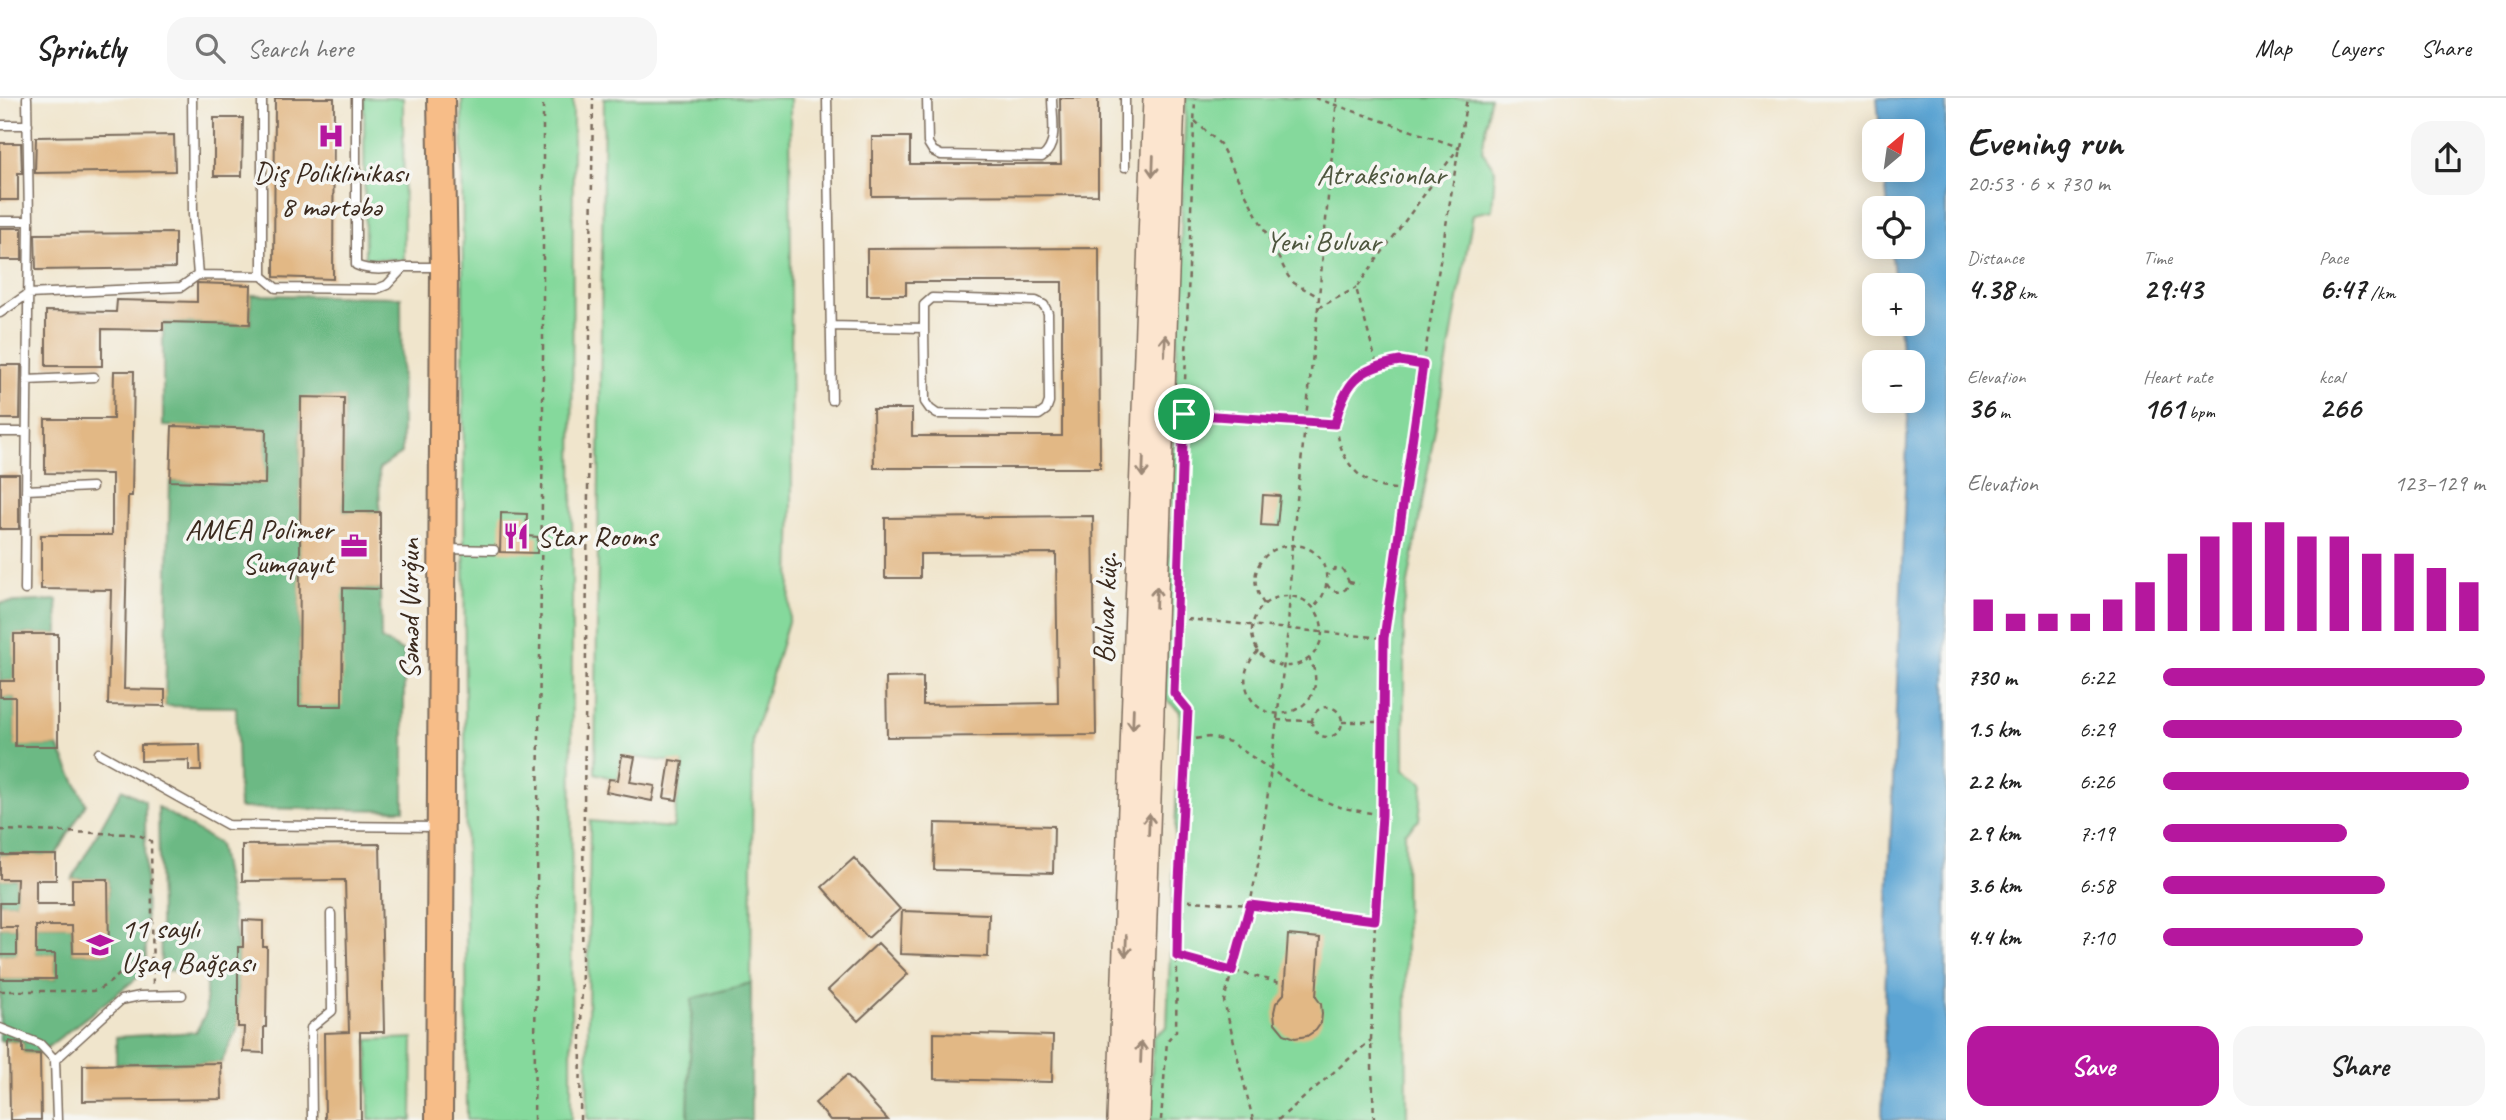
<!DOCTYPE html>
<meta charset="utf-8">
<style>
body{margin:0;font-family:Caveat,sans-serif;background:#f6f6f6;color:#222;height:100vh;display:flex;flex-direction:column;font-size:26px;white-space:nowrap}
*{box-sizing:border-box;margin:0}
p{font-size:23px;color:#767676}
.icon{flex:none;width:38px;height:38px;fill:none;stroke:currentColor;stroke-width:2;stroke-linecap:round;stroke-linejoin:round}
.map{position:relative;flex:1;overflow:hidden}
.sheet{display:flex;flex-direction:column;background:#fff;width:560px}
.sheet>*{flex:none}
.needle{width:46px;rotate:29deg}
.controls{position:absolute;left:1862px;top:21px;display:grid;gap:14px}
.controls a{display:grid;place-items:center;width:63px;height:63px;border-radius:14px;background:#fff;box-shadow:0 4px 18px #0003;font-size:35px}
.pin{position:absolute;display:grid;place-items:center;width:60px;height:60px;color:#fff;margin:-30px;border:4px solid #fff;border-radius:50%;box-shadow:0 2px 7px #0007}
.round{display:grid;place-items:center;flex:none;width:74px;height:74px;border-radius:21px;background:#f6f6f6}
.headline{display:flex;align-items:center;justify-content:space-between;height:119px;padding:0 21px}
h1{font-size:38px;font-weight:800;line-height:52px}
.stats{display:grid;grid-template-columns:repeat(3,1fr);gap:10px;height:119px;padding:7px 21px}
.stats div{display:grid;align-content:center}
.stats b{font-size:30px;font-weight:800}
.stats small{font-size:19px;font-weight:400}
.stats p{font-size:19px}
.chart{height:196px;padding:14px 21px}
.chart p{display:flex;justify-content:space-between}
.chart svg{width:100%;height:126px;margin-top:7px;stroke:#b5179e;stroke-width:6}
.cta{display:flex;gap:14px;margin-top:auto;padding:14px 21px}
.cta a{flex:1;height:80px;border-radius:21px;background:#b5179e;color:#fff;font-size:28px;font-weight:800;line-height:80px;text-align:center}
.cta a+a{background:#f6f6f6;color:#222}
ul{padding:0 21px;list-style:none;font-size:23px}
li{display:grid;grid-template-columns:112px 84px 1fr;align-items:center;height:52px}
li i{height:18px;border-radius:9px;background:#b5179e}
header{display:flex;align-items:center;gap:42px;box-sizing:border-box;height:98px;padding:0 35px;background:#fff;border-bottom:2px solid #e0e0e0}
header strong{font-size:33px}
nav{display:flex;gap:38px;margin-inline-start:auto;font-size:24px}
.search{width:490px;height:63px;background:#f6f6f6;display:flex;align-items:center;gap:18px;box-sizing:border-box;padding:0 24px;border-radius:21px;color:#767676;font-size:26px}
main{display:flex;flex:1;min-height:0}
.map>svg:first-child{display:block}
.green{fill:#85d99c;stroke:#60825d;stroke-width:2}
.forest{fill:#6cb984;stroke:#547251;stroke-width:2}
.water{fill:#5ca4d3;stroke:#4c6778;stroke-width:2}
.building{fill:#e2b885}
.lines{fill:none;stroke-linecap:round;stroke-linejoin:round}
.lane-casing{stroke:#7a6b5b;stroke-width:11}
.secondary-casing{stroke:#7a6b5b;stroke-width:26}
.primary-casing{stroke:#7a6b5b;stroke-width:30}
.path{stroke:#7a6b5b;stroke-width:2.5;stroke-dasharray:5 5;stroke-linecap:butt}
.lane{stroke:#fff;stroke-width:8}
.secondary{stroke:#fce5cf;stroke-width:23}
.primary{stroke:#f7bd88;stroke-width:26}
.oneway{stroke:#9c8876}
.route-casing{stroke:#fff;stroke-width:14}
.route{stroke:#b5179e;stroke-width:9}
.labels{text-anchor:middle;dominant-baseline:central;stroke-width:7;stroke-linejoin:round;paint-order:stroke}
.poi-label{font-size:30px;fill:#3b2a1e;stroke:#f6f6f2;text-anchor:start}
.park-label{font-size:30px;fill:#4e563e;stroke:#f6f6f2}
.street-label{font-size:30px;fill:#3b2a1e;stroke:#f6f6f2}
</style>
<header>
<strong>Sprintly</strong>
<div class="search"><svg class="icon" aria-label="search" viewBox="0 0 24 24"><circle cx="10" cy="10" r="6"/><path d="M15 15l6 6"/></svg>Search here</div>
<nav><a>Map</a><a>Layers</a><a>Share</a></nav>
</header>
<main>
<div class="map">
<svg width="1946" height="1022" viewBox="0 0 1946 1022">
<rect width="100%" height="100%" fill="#f6f6f2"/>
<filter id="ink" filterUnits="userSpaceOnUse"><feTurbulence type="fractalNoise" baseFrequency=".0143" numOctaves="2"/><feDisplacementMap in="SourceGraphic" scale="14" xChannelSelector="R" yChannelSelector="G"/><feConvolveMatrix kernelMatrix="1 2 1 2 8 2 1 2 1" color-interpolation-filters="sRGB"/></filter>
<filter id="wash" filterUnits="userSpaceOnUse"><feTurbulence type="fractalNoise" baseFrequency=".00686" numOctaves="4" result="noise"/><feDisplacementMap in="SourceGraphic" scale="28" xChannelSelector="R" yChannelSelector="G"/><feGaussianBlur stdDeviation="1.57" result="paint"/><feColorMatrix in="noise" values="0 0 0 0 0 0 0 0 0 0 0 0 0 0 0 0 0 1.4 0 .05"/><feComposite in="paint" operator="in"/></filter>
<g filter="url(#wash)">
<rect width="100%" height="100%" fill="#f0e5cc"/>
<path class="green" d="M364 0H403L404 162 365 160Z
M462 0H573L571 1022H467Z
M604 0H790L792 407 789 520 753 641 751 885 692 901 688 1022H587L590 723 673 730 683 665 622 658 618 682 595 675Z
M1186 0H1490L1482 53 1495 72 1492 112 1473 116 1404 508V672L1423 685 1419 722 1405 735 1407 1022H1150L1153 939 1167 929 1180 613 1164 600Z
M413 940 412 1022H369L368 942Z"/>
<path class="forest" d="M251 197 401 199 402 355 379 371 380 414H343L344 300H301L299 607 343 490 380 491 381 541 404 554V712L239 710 236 609 165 608 170 383 264 386 266 331 163 328V224L250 226Z
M57 502 58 536H15L14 583H0V505Z
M0 599H15V647L58 648 86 706 56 757H0Z
M122 691 145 703 146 873 40 955H23V943H0V881H55V856H36V828H72L73 855H108V781H72Z
M158 709 219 746 238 849V929L221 965 116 966V939L196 934 206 915V874L161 872Z
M0 781H17L16 805H0Z
M0 829H17V857H0Z
M751 885V1022H688L692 901Z"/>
<path class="water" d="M1877 0H1946V1022H1882L1887 829 1908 320 1906 303H1913V264H1902L1899 226H1913V187H1895L1891 149H1913V110H1888L1884 72H1913V33H1880Z"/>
<g id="blocks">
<path class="building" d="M275 0H334L333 181 274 179Z
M1060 0H1098V97L872 98V39H910V66H1061Z
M214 20H243L242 78H214Z
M174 37 175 73 35 75 36 39Z
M0 45H21L22 75H18V102H0Z
M0 130H22V162H0Z
M175 135V170L36 172 35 136Z
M1099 150 1100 370H874L873 311H912V338H1062V184H906V197H867V151Z
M197 185 251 187 250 226 163 224V232L102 231V268H46V213L116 214 117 202 197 204Z
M0 267H21L20 321H0Z
M114 273H134L132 398H128L124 591 165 592V608L108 607 111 492 41 491V437H112V376L45 375V321H113Z
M301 299 344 300 343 414H380V491L343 490 342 608H299Z
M172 328 266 331 265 386 170 383Z
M0 376H19V431H0Z
M1263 397 1280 398 1277 428 1261 427Z
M501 415 527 416 526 438 538 439 537 455 500 454Z
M1093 418 1096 637 887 639 886 580 923 579V607L1058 605 1056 455 920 456V480H885V420Z
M14 536H58V648H15V599H0V583H14Z
M200 646 201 673H189V662L141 663V647Z
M622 657 635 659 630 684 655 688 652 703 606 694 609 681 618 682Z
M670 662 683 664 677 702 664 700Z
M935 725 1054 728 1053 775 934 772Z
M380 746 384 934H360L361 1022H325L324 935 349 934 345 782 242 783V747Z
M0 757H56V782H36V806H72V781H108L109 855H73L72 828H36V856H55V881H0V857H17V829H0V805H16L17 781H0Z
M854 760 900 811 868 840 822 789Z
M902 813 989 816 988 859 900 856Z
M243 822 263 823V849H267L266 929H264V955L243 954 244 929H238V849H243Z
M1288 837 1320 840 1316 899 1321 906 1322 916 1321 925 1316 932 1307 938 1295 940 1284 936 1275 925 1274 914 1276 905 1284 896Z
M878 845 908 876 858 923 828 892Z
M934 935 1053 938 1052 984 934 981Z
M9 943 23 946V955L40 956 41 1022H10Z
M221 965 222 1001 83 1003V967Z
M847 977 888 1022H830L815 1005Z"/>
</g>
</g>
<g filter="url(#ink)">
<use href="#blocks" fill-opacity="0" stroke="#7a6b5b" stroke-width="2"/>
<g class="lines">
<g class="lane-casing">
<path id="lane" d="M192 0 193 117 198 177
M262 0V178
M356 0V167C371 174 389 171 404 169
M827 0 832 302
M927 0 928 45 933 53 941 57 1042 59C1059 48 1052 19 1052 0
M0 27H28
M1125 69V0
M0 123H29
M0 215 28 196 181 189 198 177 262 178 276 190 377 191 387 187 404 169H440
M830 228 924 230V207L932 200 1036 203 1044 207 1048 215 1049 304 1046 312 1039 317 937 316 930 311 925 304 924 230
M27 282 94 279
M0 334H26
M26 392 92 389
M446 451 494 452
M25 492 29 123 27 0
M99 655 228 727 439 729
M0 930 40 946 55 962 57 1022
M55 962 121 902 140 898 182 897
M312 1022 311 930 332 913 331 816"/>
</g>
<g class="secondary-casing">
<path id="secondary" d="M1119 1022 1155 0
M1138 1022 1173 0"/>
</g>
<g class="primary-casing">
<path id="primary" d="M439 1022 444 169 441 0"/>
</g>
<path class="path" d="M1315 0 1459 49 1356 190 1377 267
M1195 23 1220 46 1288 178 1294 185 1319 199
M1318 210 1356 190
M1184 316 1334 325
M1405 392C1397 391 1386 391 1378 388 1324 368 1322 282 1380 267 1395 262 1408 265 1423 267
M1349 484 1359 486
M1327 486C1331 494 1338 496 1346 491L1349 484 1343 472 1335 471 1328 477
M1252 533a35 35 0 1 1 70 0a35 35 0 1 1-70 0Z
M1264 506C1228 452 1316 421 1326 476 1328 490 1323 500 1313 510
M1177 520 1383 540
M1258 553C1249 563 1243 574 1246 588 1258 640 1338 612 1309 560
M1312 624a15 15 0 1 1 30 0a15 15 0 1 1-30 0Z
M1277 622 1312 623
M1342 624H1383
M1186 642 1209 639 1230 644 1310 698 1343 710 1382 717
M0 732 130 736 141 738 151 743 153 888
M1178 802 1250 807 1375 822
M1177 858 1284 886
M0 893H92C116 888 127 859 153 860
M534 1022 543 324V0
M580 1022 593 0
M1161 1022 1167 943 1176 933 1178 802 1188 612 1174 595 1195 0
M1253 1022 1224 903 1250 807 1261 751 1288 532 1292 447 1318 210 1337 0
M1278 1022 1371 942
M1374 1022 1371 942 1375 822 1382 717 1384 540 1423 267 1467 0"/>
<use href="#lane" class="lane"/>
<use href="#secondary" class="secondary"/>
<use href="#primary" class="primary"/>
</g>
<defs><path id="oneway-shaft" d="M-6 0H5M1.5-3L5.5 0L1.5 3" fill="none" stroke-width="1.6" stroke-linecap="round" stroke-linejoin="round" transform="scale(1.75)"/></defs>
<g class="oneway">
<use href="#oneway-shaft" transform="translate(1153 68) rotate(92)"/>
<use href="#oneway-shaft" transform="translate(1165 247) rotate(-88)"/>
<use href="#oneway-shaft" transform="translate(1143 369) rotate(92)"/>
<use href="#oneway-shaft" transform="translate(1156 499) rotate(-88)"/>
<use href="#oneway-shaft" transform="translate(1133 621) rotate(92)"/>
<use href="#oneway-shaft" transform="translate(1149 726) rotate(-88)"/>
<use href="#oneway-shaft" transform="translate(1126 848) rotate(92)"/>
<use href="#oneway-shaft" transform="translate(1141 954) rotate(-88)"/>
</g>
</g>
<g class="lines" filter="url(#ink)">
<g class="route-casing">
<path id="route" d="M1400 263 1423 267 1384 540 1382 717 1375 822 1250 807 1232 873 1177 858 1178 802 1188 612 1174 595 1184 316 1335 326C1345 284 1358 270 1400 263Z"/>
</g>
<use href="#route" class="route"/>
</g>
<defs>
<g id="hospital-bare" transform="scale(2.1)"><path d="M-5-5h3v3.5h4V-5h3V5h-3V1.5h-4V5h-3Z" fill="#b5179e" stroke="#f6f6f2" stroke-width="2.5" paint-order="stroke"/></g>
<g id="restaurant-bare" transform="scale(2.1)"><path d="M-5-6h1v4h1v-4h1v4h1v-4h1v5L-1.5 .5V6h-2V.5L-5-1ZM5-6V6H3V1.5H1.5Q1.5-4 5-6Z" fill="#b5179e" stroke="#f6f6f2" stroke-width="2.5" paint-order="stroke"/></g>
<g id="office-bare" transform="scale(2.1)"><path d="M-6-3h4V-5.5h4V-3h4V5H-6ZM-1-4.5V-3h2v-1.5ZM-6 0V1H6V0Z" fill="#b5179e" stroke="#f6f6f2" stroke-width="2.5" paint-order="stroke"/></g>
<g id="school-bare" transform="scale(2.1)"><path d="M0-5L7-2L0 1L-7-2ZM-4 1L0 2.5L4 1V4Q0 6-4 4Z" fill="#b5179e" stroke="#f6f6f2" stroke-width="2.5" paint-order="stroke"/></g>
</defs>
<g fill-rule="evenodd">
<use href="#hospital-bare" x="331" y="38"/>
<use href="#restaurant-bare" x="516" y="438"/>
<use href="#office-bare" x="354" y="448"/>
<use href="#school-bare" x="100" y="847"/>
</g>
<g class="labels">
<g class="poi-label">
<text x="331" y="74" text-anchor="middle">Diş Poliklinikası<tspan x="331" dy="34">8 mərtəbə</tspan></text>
<text x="333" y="431" text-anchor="end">AMEA Polimer<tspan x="333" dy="34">Sumqayıt</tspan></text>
<text x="537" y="438">Star Rooms</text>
<text x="121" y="830">11 saylı<tspan x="121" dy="34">Uşaq Bağçası</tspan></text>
</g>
<g class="park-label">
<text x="1381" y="76">Atraksionlar</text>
<text x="1323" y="143">Yeni Bulvar</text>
</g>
<g class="street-label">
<text transform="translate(1105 510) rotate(-88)">Bulvar küç.</text>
<text transform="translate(409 511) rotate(-90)">Səməd Vurğun</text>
</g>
</g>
</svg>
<div class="controls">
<a><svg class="needle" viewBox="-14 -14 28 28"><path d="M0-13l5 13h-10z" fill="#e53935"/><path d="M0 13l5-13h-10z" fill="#767676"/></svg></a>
<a><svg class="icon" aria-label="locate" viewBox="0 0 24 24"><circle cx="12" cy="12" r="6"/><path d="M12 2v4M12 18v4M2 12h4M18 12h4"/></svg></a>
<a>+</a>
<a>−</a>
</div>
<div class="pin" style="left:1184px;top:316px;background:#1e9e55"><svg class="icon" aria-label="arrive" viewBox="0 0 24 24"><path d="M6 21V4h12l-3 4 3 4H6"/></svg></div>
</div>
<section class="sheet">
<div class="headline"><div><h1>Evening run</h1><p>20:53 · 6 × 730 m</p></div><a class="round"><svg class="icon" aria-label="share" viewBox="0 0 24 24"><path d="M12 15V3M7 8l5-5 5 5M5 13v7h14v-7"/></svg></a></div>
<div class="stats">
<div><p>Distance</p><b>4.38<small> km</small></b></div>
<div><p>Time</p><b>29:43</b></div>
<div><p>Pace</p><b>6:47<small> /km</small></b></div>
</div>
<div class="stats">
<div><p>Elevation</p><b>36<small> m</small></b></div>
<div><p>Heart rate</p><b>161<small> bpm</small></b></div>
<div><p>kcal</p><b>266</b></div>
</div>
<div class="chart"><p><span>Elevation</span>123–129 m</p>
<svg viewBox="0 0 160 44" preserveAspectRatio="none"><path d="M5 44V33M15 44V38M25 44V38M35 44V38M45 44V33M55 44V27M65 44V17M75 44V11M85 44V6M95 44V6M105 44V11M115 44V11M125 44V17M135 44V17M145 44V22M155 44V27"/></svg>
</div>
<ul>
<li><b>730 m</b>6:22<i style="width:100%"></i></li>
<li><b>1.5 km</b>6:29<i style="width:93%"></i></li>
<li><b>2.2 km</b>6:26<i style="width:95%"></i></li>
<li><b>2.9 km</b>7:19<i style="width:57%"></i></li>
<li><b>3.6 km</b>6:58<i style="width:69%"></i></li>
<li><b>4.4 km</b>7:10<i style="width:62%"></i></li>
</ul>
<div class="cta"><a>Save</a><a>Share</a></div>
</section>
</main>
